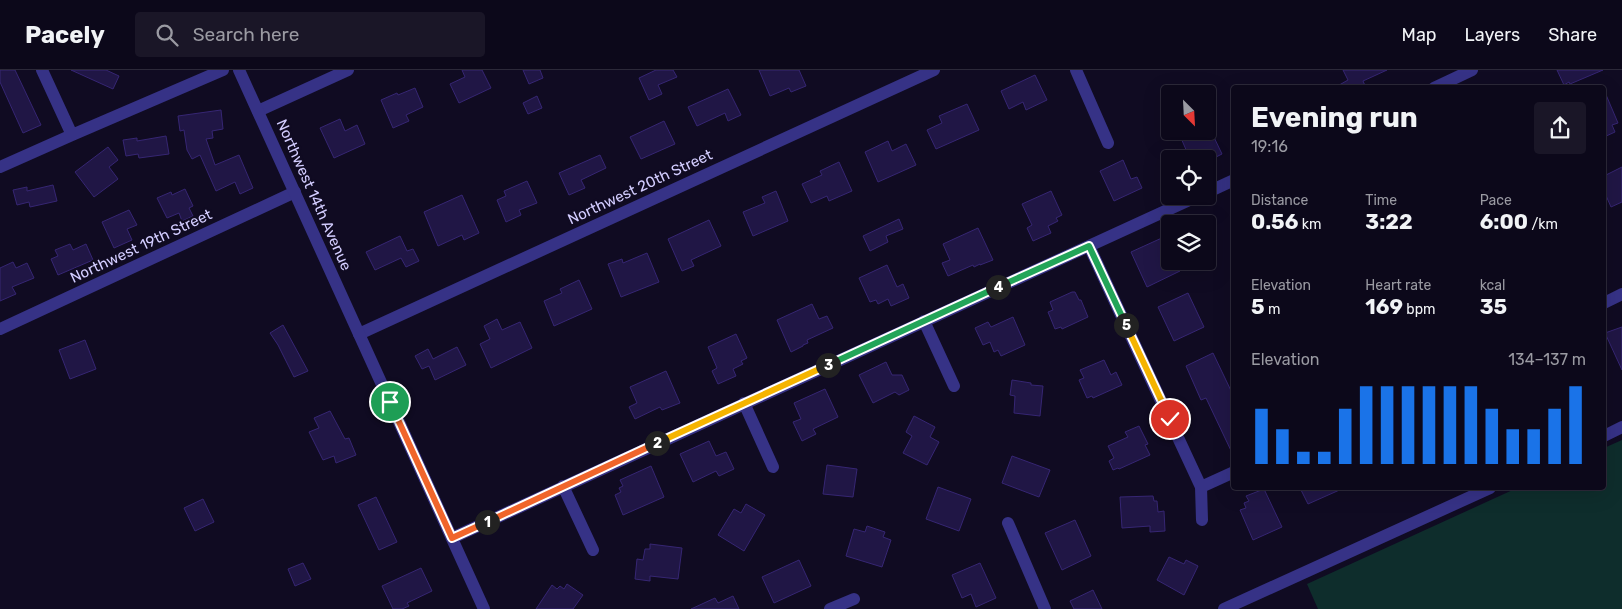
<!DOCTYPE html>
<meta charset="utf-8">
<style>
body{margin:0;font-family:Rubik,sans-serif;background:#1a1627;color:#f1f3f6;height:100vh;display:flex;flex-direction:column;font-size:19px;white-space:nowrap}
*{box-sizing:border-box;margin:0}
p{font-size:16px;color:#9a9aa2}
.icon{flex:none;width:28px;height:28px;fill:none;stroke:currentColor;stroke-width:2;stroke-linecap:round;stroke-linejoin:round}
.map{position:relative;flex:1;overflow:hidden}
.details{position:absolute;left:1231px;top:15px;width:375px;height:405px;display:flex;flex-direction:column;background:#0c081a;border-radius:5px;box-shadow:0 5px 20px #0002,0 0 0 1px #2c2939}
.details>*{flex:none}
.needle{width:32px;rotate:156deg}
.tools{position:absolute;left:1161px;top:15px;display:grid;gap:10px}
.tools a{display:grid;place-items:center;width:55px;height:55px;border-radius:5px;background:#0c081a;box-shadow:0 5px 20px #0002,0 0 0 1px #2c2939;font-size:25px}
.pin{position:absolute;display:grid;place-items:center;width:42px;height:42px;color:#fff;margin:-21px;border:2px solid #fff;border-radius:50%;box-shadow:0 1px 5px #0007}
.km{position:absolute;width:25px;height:25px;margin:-12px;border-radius:50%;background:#222;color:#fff;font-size:14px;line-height:25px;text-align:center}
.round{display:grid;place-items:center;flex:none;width:52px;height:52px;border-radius:5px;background:#1a1627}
.overview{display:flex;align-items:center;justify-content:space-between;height:85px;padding:0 20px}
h1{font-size:28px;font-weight:700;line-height:38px}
.stats{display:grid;grid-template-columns:repeat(3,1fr);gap:8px;height:85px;padding:5px 20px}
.stats div{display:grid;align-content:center}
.stats b{font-size:21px;font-weight:700}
.stats small{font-size:14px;font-weight:400}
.stats p{font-size:14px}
.chart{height:140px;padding:10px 20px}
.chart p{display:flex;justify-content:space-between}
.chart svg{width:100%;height:90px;margin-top:5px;stroke:#1a73e8;stroke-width:6}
header{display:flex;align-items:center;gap:30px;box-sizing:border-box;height:70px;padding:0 25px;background:#0c081a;border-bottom:1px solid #2c2939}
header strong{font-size:24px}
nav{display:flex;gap:28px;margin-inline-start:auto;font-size:18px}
.search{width:350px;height:45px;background:#1a1627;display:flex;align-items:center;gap:12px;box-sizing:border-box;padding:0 18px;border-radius:5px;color:#9a9aa2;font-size:19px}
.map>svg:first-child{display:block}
.green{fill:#0e2d2c}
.building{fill:#201645;stroke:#362673}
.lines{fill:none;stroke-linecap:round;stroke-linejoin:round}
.minor{stroke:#363286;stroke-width:12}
.tertiary{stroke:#363286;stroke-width:12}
.split-1-casing{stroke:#fff;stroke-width:10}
.split-2-casing{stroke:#fff;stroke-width:10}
.split-3-casing{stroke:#fff;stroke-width:10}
.split-4-casing{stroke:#fff;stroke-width:10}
.split-5-casing{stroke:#fff;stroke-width:10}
.split-6-casing{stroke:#fff;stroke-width:10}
.split-1{stroke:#f0652b;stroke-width:6}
.split-2{stroke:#f0652b;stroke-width:6}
.split-3{stroke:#f5b400;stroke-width:6}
.split-4{stroke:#22a559;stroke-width:6}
.split-5{stroke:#22a559;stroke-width:6}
.split-6{stroke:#f5b400;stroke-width:6}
.labels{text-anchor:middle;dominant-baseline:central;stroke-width:4.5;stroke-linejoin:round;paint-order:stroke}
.street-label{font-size:15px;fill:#d3cdff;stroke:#100b22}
</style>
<header>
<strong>Pacely</strong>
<div class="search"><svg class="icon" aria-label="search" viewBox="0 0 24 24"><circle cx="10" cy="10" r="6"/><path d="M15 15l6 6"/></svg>Search here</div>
<nav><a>Map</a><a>Layers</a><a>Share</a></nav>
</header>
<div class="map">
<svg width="1622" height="539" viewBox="0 0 1622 539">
<rect width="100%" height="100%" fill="#100b22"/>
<path class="green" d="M1622 370V539H1318L1307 514 1517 418H1604V378Z"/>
<path class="building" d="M0 0H15L41 55 23 63 0 12Z
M71 0H106L119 6 113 19Z
M462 0H482L491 18 459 33 450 14 465 7Z
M523 0H540L543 8 529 14Z
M656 0H673L677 7 658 15 662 24 649 30 639 8Z
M759 0H799L806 16 791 22 789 18 770 26Z
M1343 0H1387L1363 11 1366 18H1334L1348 10Z
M1557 0H1603L1570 14 1569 12 1564 15Z
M1035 5 1047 30 1026 40 1023 32 1009 39 1001 21Z
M415 18 423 37 406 45 409 51 393 58 381 30 397 23 398 25Z
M728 19 741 45 728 51 725 43 697 56 688 37Z
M1604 20 1618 53 1612 55 1615 62 1604 67Z
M537 26 542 38 528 44 523 33Z
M967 34 979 60 936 79 927 60 942 53 939 46Z
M221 40 223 59 212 61 213 68 206 69 215 95 239 85 253 118 240 124 235 112 216 121 200 85 192 89 187 80 184 60 180 61 178 46Z
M340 49 345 61 357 55 365 74 334 88 320 58Z
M664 51 675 74 641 89 630 67Z
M1186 61H1211L1222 84 1208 91V89H1190L1181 68 1188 65Z
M166 66 169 84 139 88 138 84 126 86 123 70 137 68V71Z
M888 71 892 81 906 74 916 95 878 112 865 82Z
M108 77 118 90 109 97 118 109 94 127 75 102Z
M600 85 606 98 581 110 585 118 569 125 559 103Z
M1123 90 1131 109 1137 107 1142 118 1114 131 1100 101Z
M839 92 852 121 829 131 827 126 811 133 802 114 822 105 820 101Z
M1622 97V132L1611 137 1604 121V106Z
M527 111 537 133 519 140 521 145 506 152 497 130 506 126 504 121Z
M53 115 57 131 30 137 29 132 17 135 13 120 27 117V121Z
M185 119 193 136 189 138 193 146 182 151 179 143 167 148 157 128 171 122 172 125Z
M776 121 788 151 753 166 743 142 765 133 762 127Z
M1051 121 1062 145 1056 148 1058 151 1048 156 1051 163 1033 171 1027 158 1032 155 1022 134Z
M462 125 479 163 464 170 462 165 438 176 424 142Z
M129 140 137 155 127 159 132 170 114 178 102 152Z
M899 149 903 159 886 166 888 172 870 181 863 166Z
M709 150 721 176 691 190 694 196 682 201 668 169Z
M978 158 993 190 980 195V194L974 197 973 195 948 206 942 193 950 190 943 174Z
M400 166 407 181 413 179 419 191 406 197 401 188 375 200 366 182Z
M1164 167 1170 180V191H1175L1180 201 1147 217 1131 182Z
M70 174 73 180 86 174 93 190 58 205 51 189 58 186 55 180Z
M647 183 659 212 621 227 608 194 622 189 623 193Z
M13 192 16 198 27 193 34 208 12 217 16 224 0 231V198Z
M887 195 897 217 903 214 909 228 891 236 888 229 878 234 876 230 870 232 859 208Z
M579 210 592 239 554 256 544 231 562 223 560 219Z
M1072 222H1075L1079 230H1081L1088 247 1062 259 1061 257 1055 259 1048 242 1053 240 1050 232Z
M1188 223 1204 257 1174 271 1158 237Z
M812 234 819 249 827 246 833 258 807 270 808 273 803 275V276L791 282 777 250Z
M1013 247 1025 275 1001 286 998 280 994 282 990 272 983 275 975 258 988 252 991 257Z
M497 249 502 260 520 252 532 278 491 298 480 274 490 269 484 256Z
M283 255 308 301 294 307 278 275 270 263Z
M1622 257V300L1605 263Z
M736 264 747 288 741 291 743 294 733 299 736 306 718 314 712 301 717 298 708 277Z
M85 270 96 299 70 309 59 280Z
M457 277 466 295 435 310 429 296 422 299 415 286 428 279 433 289Z
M1213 283 1234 327V387L1206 328 1201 330 1186 296Z
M1104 290 1111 305 1116 302 1122 315 1093 328 1092 326 1087 328 1079 310 1084 308 1080 300Z
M886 292 892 305H902L909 320 899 325 895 322 873 333 859 305Z
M666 301 680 333 662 340 660 337 635 349 629 337 637 333 630 317Z
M1012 310 1031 313V315L1043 316 1040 346 1014 343 1015 326 1010 325Z
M825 319 838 347 813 359 816 364 802 371 793 352 801 349 794 333Z
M330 341 345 369 349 368 356 385 336 393 334 386 323 390 309 362 319 358 314 348Z
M914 346 935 357 930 367 939 372 927 395 903 383 912 366 906 362Z
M1139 356 1148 374 1145 375 1150 385 1119 399 1118 398 1113 400 1109 391 1114 388 1108 376 1128 367 1125 362Z
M709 371 716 386 726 382 734 399 719 406 716 401 693 412 680 384Z
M1012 386 1050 400 1039 427 1002 413Z
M827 395 857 399 853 427 823 424Z
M651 396 664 427 623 445 615 425 621 422 619 418 623 416 620 410Z
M938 417 971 429 959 461 926 449Z
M1300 418H1344L1308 434Z
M1264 419 1282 457 1253 470 1240 440 1246 438 1244 433 1249 431 1246 426Z
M1153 426 1154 431H1157L1158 442 1164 441 1165 461 1150 462V456L1122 458 1120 427Z
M376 427 397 472 379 480 358 435Z
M203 429 214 452 195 461 184 438Z
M746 434 765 445 744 481 718 465 734 439 741 443Z
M1075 450 1091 486 1062 500 1045 463Z
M867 456 885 462 883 467 891 470 882 497 846 486 854 459 865 462Z
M650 474 682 478 678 509 650 506V511L635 509 637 489 643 490 645 479H650Z
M1169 487 1184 494 1186 490 1198 496 1184 525 1157 510Z
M799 490 811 516 774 533 762 507Z
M303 493 311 509 295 516 288 499Z
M980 493 996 528 976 537 971 524 962 528 952 505Z
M421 498 432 521 407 533 409 536 402 539H393L382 516Z
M567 514 583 525 573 539H536L552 515 557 519 560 516 564 519Z
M1093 520 1102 539H1074L1070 531Z
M733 526 739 539H691L715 528 718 533Z"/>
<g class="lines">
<path class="minor" d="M42 0 72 65
M1076 0 1108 73
M1434 18 1472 0
M258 41 348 0
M0 97 72 65 223 0
M1208 122 1234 110
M1089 176 1201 417 1202 450
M1604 233 1622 224
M924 251 954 316
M0 259 295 122
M359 264 934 0
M744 333 773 397
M563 416 593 480
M1201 417 1234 402
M1008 453 1045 539
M452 468 1198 126
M830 539 854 529"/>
<path class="tertiary" d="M239 0 484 539
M1604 366 1622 357
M1224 539 1490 418"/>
</g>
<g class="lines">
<g class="split-1-casing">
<path id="split-1" d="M390 332 452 468 487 452"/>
</g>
<g class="split-2-casing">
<path id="split-2" d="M487 452 657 373"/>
</g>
<g class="split-3-casing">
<path id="split-3" d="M657 373 828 295"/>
</g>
<g class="split-4-casing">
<path id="split-4" d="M828 295 998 217"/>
</g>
<g class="split-5-casing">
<path id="split-5" d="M998 217 1089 176 1126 255"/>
</g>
<g class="split-6-casing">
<path id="split-6" d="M1126 255 1170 349"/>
</g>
<use href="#split-1" class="split-1"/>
<use href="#split-2" class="split-2"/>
<use href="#split-3" class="split-3"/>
<use href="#split-4" class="split-4"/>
<use href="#split-5" class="split-5"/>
<use href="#split-6" class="split-6"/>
</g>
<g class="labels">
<g class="street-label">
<text transform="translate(640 117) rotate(-25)">Northwest 20th Street</text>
<text transform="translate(314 125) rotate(66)">Northwest 14th Avenue</text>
<text transform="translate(141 176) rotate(-25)">Northwest 19th Street</text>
</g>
</g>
</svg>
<div class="tools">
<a><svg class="needle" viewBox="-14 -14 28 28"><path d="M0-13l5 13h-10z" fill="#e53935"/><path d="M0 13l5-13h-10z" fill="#9a9aa2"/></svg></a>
<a><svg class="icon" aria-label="locate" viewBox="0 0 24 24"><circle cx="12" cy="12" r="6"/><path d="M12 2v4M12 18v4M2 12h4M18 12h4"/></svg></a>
<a><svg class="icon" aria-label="layers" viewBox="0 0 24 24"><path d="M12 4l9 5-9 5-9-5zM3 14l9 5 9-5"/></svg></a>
</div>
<div class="pin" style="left:390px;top:332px;background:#1e9e55"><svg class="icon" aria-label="arrive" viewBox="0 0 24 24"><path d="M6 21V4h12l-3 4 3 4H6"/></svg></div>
<div class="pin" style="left:1170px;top:349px;background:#d93025"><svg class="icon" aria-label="check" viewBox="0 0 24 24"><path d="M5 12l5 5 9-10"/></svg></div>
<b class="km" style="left:487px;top:452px">1</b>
<b class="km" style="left:657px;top:373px">2</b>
<b class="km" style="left:828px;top:295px">3</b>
<b class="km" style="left:998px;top:217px">4</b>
<b class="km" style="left:1126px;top:255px">5</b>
<section class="details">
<div class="overview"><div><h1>Evening run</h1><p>19:16</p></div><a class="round"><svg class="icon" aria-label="share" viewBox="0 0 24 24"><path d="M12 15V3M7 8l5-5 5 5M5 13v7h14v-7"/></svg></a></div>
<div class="stats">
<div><p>Distance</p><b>0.56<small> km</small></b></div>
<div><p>Time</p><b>3:22</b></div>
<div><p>Pace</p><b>6:00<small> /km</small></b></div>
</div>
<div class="stats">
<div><p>Elevation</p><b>5<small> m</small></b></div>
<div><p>Heart rate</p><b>169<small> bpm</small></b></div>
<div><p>kcal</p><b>35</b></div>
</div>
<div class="chart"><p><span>Elevation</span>134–137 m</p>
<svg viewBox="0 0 160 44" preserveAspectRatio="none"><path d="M5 44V17M15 44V27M25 44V38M35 44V38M45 44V17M55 44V6M65 44V6M75 44V6M85 44V6M95 44V6M105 44V6M115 44V17M125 44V27M135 44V27M145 44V17M155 44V6"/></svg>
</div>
</section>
</div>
